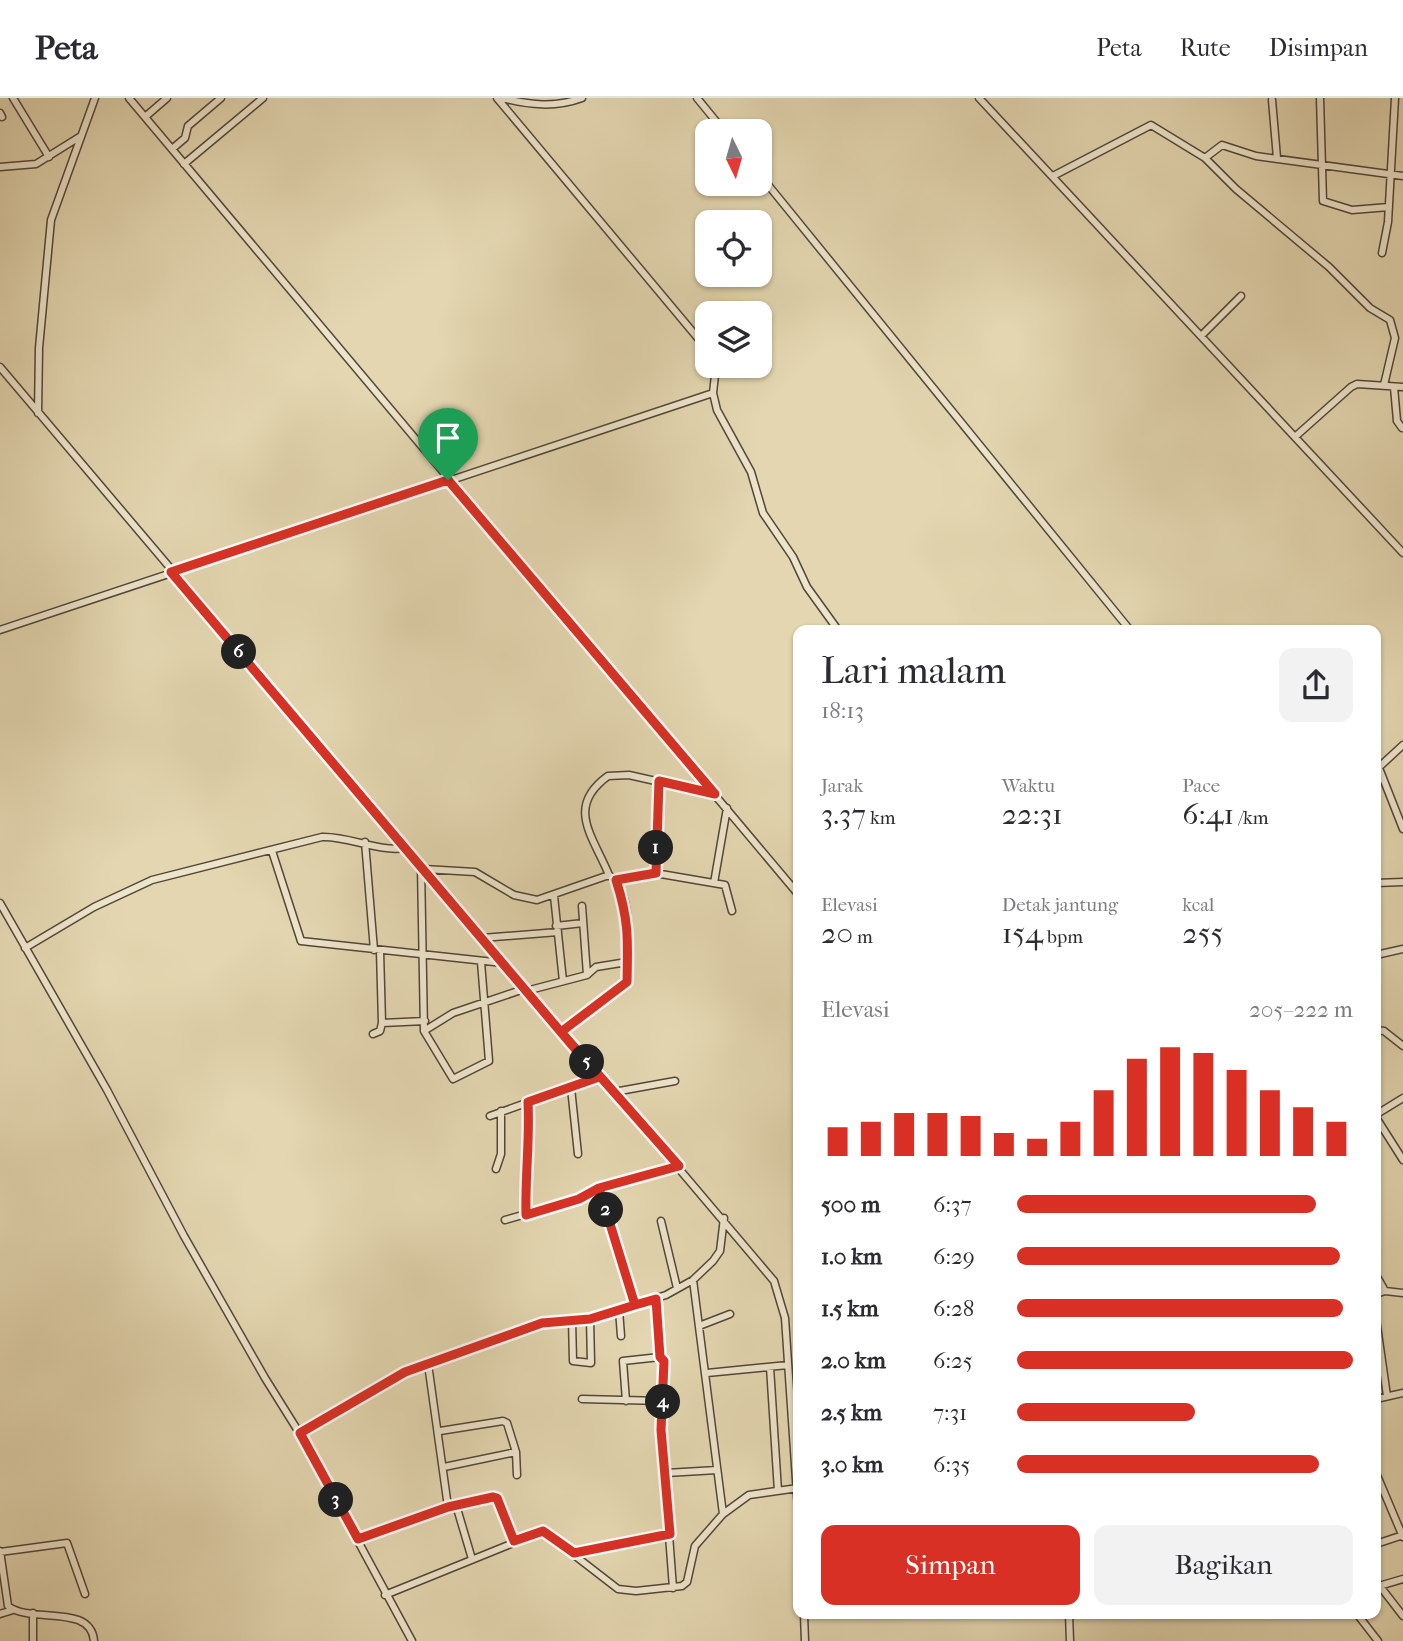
<!DOCTYPE html>
<html lang="id">
<meta charset="utf-8">
<style>
body{margin:0;font-family:"IM FELL French Canon",serif;background:#f2f2f3;color:#2b2b33;height:100vh;display:flex;flex-direction:column;font-size:26px;white-space:nowrap}
*{box-sizing:border-box;margin:0}
p{font-size:23px;color:#7c7c81}
.icon{flex:none;width:38px;height:38px;fill:none;stroke:currentColor;stroke-width:2;stroke-linecap:round;stroke-linejoin:round}
.map{position:relative;flex:1;overflow:hidden}
.details{position:absolute;left:793px;top:527px;width:588px;height:994px;display:flex;flex-direction:column;background:#fff;border-radius:14px;box-shadow:0 2px 5px #0004}
.details>*{flex:none}
.needle{width:46px;rotate:175deg}
.buttons{position:absolute;left:695px;top:21px;display:grid;gap:14px}
.buttons a{display:grid;place-items:center;width:77px;height:77px;border-radius:14px;background:#fff;box-shadow:0 2px 5px #0004;font-size:35px}
.pin{position:absolute;display:grid;place-items:center;width:60px;height:60px;color:#fff;margin:-72px -30px;border-radius:50% 50% 50% 0;rotate:-45deg;box-shadow:0 0 7px #0007}
.pin .icon{rotate:45deg}
.km{position:absolute;width:35px;height:35px;margin:-18px;border-radius:50%;background:#222;color:#fff;font-size:19px;line-height:35px;text-align:center}
.round{display:grid;place-items:center;flex:none;width:74px;height:74px;border-radius:14px;background:#f2f2f3}
.summary{display:flex;align-items:center;justify-content:space-between;height:119px;padding:0 28px}
h1{font-size:38px;font-weight:600;line-height:52px}
.figures{display:grid;grid-template-columns:repeat(3,1fr);gap:10px;height:119px;padding:7px 28px}
.figures div{display:grid;align-content:center}
.figures b{font-size:30px;font-weight:600}
.figures small{font-size:19px;font-weight:400}
.figures p{font-size:19px}
.chart{height:196px;padding:14px 28px}
.chart p{display:flex;justify-content:space-between}
.chart svg{width:100%;height:126px;margin-top:7px;stroke:#d93025;stroke-width:6}
.button{display:flex;gap:14px;margin-top:auto;padding:14px 28px}
.button a{flex:1;height:80px;border-radius:14px;background:#d93025;color:#fff;font-size:28px;font-weight:600;line-height:80px;text-align:center}
.button a+a{background:#f2f2f3;color:#2b2b33}
ul{padding:0 28px;list-style:none;font-size:23px}
li{display:grid;grid-template-columns:112px 84px 1fr;align-items:center;height:52px}
li i{height:18px;border-radius:9px;background:#d93025}
header{display:flex;align-items:center;gap:42px;box-sizing:border-box;height:98px;padding:0 35px;background:#fff;border-bottom:2px solid #e1e1e2}
header strong{font-size:33px}
nav{display:flex;gap:38px;margin-inline-start:auto;font-size:24px}
.map>svg:first-child{display:block}
.lines{fill:none;stroke-linecap:round;stroke-linejoin:round}
.minor-casing{stroke:#524737;stroke-width:9}
.minor{stroke:#ede4cc;stroke-width:6}
.route-casing{stroke:#fff;stroke-width:14}
.route{stroke:#d93025;stroke-width:9}
</style>
<header>
<strong>Peta</strong>
<nav><a>Peta</a><a>Rute</a><a>Disimpan</a></nav>
</header>
<div class="map">
<svg width="1403" height="1543" viewBox="0 0 1403 1543">
<rect width="100%" height="100%" fill="#e3d6b0"/>
<filter id="stains"><feTurbulence type="fractalNoise" baseFrequency=".00286" numOctaves="4"/><feColorMatrix values="0 0 0 0 .2 0 0 0 0 .09 0 0 0 0 .02 0 0 0 .5 -.17"/></filter>
<radialGradient id="worn" r=".72"><stop offset=".6" stop-color="#630" stop-opacity="0"/><stop offset="1" stop-color="#630" stop-opacity=".3"/></radialGradient>
<g class="lines">
<g class="minor-casing">
<path id="minor" d="M13 0 49 59
M129 0 798 796
M497 0 707 251
M502 0C529 7 555 10 582 0
M697 0 724 33
M979 0 1403 455
M1320 0 1323 103 1352 112 1389 109
M1272 2 1277 60
M0 15 2 19
M145 19 167 0
M172 51 185 40 188 28 221 0
M1205 60 1222 47 1256 58 1403 78
M184 66 263 0
M0 69 36 66 81 38
M760 77 1130 532
M1053 78 1151 27 1205 60 1236 91 1329 169 1370 210 1390 222 1395 240 1384 287
M1382 155 1388 124 1395 0
M1202 237 1241 198
M0 269 774 1183 785 1220 798 1411
M1394 289 1397 323 1402 330
M713 295 717 312 751 374 763 415 793 459 807 489 838 532
M38 315 39 250 51 122 95 0
M1296 338 1351 289 1357 286 1403 289
M0 532 713 295 716 268
M1379 670 1403 731
M1377 671 1403 647
M365 744 374 852
M272 753 301 843 503 865
M421 769 424 933 453 981 489 963 481 864
M424 771 475 774 514 797 537 802 609 777C593 738 565 709 608 678L629 677 713 696
M655 775 659 683
M616 782 655 775 725 787 732 813
M714 785 727 710
M1376 785 1403 784
M554 798 563 883
M0 805 107 992 184 1138 265 1280 300 1336 412 1543
M582 808 587 877
M556 828 583 825
M482 840 558 834
M25 850 94 809 152 782 322 739C349 738 378 754 404 750
M1376 857 1403 851
M526 893 587 877 596 869 627 864
M382 925 425 923
M1376 932 1384 933 1403 948
M424 933 453 915 524 891
M561 934 627 884C628 857 635 794 609 777
M373 936 380 933 382 925 380 853
M571 990 578 1056
M614 994 675 983
M1403 1000 1377 1016V1021L1403 1062
M490 1018 599 979
M496 1071 501 1056V1013
M599 1090 635 1207
M526 1117C525 1078 530 1042 528 1004
M505 1122 579 1101 599 1090 679 1068
M661 1123 677 1190
M1376 1177 1385 1193
M693 1182 723 1416
M1376 1196 1385 1193 1403 1195
M656 1201 660 1259 664 1263 661 1331 673 1490
M619 1212 621 1238
M1376 1221 1387 1298
M572 1222 573 1263 591 1265 590 1221
M699 1228 730 1216
M428 1266 448 1409
M770 1269 778 1393
M707 1275 788 1267
M582 1301 663 1303
M1376 1301 1403 1295
M626 1303 623 1263 660 1259
M440 1333 503 1323 507 1325 516 1354 517 1377
M300 1336 405 1274 542 1225 590 1221 666 1197 693 1182 713 1163 720 1153 724 1120
M444 1369 516 1354
M666 1375 717 1372
M1376 1375 1403 1439
M456 1407 472 1461
M357 1441 448 1409 493 1399 497 1400 514 1443
M1376 1446 1403 1437
M0 1453 8 1508C31 1526 91 1505 94 1543
M0 1454 67 1445 85 1496
M574 1455 670 1436
M1376 1483 1403 1518
M1379 1488 1403 1481
M385 1497 543 1433 618 1491 636 1493 682 1488 687 1484 695 1448 723 1416 749 1397 798 1390
M0 1516 13 1512
M804 1516 805 1543
M1069 1516 1070 1543
M1357 1516 1378 1543
M33 1543V1515"/>
</g>
<use href="#minor" class="minor"/>
</g>
<g class="lines">
<g class="route-casing">
<path id="route" d="M448 382 715 696 659 683 656 775 616 782C629 822 628 842 627 884L561 934 679 1068 599 1090 635 1207 590 1221 542 1225 405 1274 300 1335 358 1441 448 1409 493 1399 497 1400 514 1443 543 1433 574 1455 670 1436 661 1332 664 1263 660 1259 656 1201 635 1207 599 1090 579 1101 526 1117C525 1078 530 1042 528 1004L599 979 171 474 448 382"/>
</g>
<use href="#route" class="route"/>
</g>
<rect width="100%" height="100%" filter="url(#stains)"/>
<rect width="100%" height="100%" fill="url(#worn)"/>
</svg>
<div class="buttons">
<a><svg class="needle" viewBox="-14 -14 28 28"><path d="M0-13l5 13h-10z" fill="#e53935"/><path d="M0 13l5-13h-10z" fill="#7c7c81"/></svg></a>
<a><svg class="icon" aria-label="locate" viewBox="0 0 24 24"><circle cx="12" cy="12" r="6"/><path d="M12 2v4M12 18v4M2 12h4M18 12h4"/></svg></a>
<a><svg class="icon" aria-label="layers" viewBox="0 0 24 24"><path d="M12 4l9 5-9 5-9-5zM3 14l9 5 9-5"/></svg></a>
</div>
<div class="pin" style="left:448px;top:382px;background:#1e9e55"><svg class="icon" aria-label="arrive" viewBox="0 0 24 24"><path d="M6 21V4h12l-3 4 3 4H6"/></svg></div>
<b class="km" style="left:656px;top:750px">1</b>
<b class="km" style="left:606px;top:1112px">2</b>
<b class="km" style="left:336px;top:1402px">3</b>
<b class="km" style="left:663px;top:1304px">4</b>
<b class="km" style="left:587px;top:964px">5</b>
<b class="km" style="left:239px;top:554px">6</b>
<section class="details">
<div class="summary"><div><h1>Lari malam</h1><p>18:13</p></div><a class="round"><svg class="icon" aria-label="share" viewBox="0 0 24 24"><path d="M12 15V3M7 8l5-5 5 5M5 13v7h14v-7"/></svg></a></div>
<div class="figures">
<div><p>Jarak</p><b>3.37<small> km</small></b></div>
<div><p>Waktu</p><b>22:31</b></div>
<div><p>Pace</p><b>6:41<small> /km</small></b></div>
</div>
<div class="figures">
<div><p>Elevasi</p><b>20<small> m</small></b></div>
<div><p>Detak jantung</p><b>154<small> bpm</small></b></div>
<div><p>kcal</p><b>255</b></div>
</div>
<div class="chart"><p><span>Elevasi</span>205–222 m</p>
<svg viewBox="0 0 160 44" preserveAspectRatio="none"><path d="M5 44V34M15 44V32M25 44V29M35 44V29M45 44V30M55 44V36M65 44V38M75 44V32M85 44V21M95 44V10M105 44V6M115 44V8M125 44V14M135 44V21M145 44V27M155 44V32"/></svg>
</div>
<ul>
<li><b>500 m</b>6:37<i style="width:89%"></i></li>
<li><b>1.0 km</b>6:29<i style="width:96%"></i></li>
<li><b>1.5 km</b>6:28<i style="width:97%"></i></li>
<li><b>2.0 km</b>6:25<i style="width:100%"></i></li>
<li><b>2.5 km</b>7:31<i style="width:53%"></i></li>
<li><b>3.0 km</b>6:35<i style="width:90%"></i></li>
</ul>
<div class="button"><a>Simpan</a><a>Bagikan</a></div>
</section>
</div>
